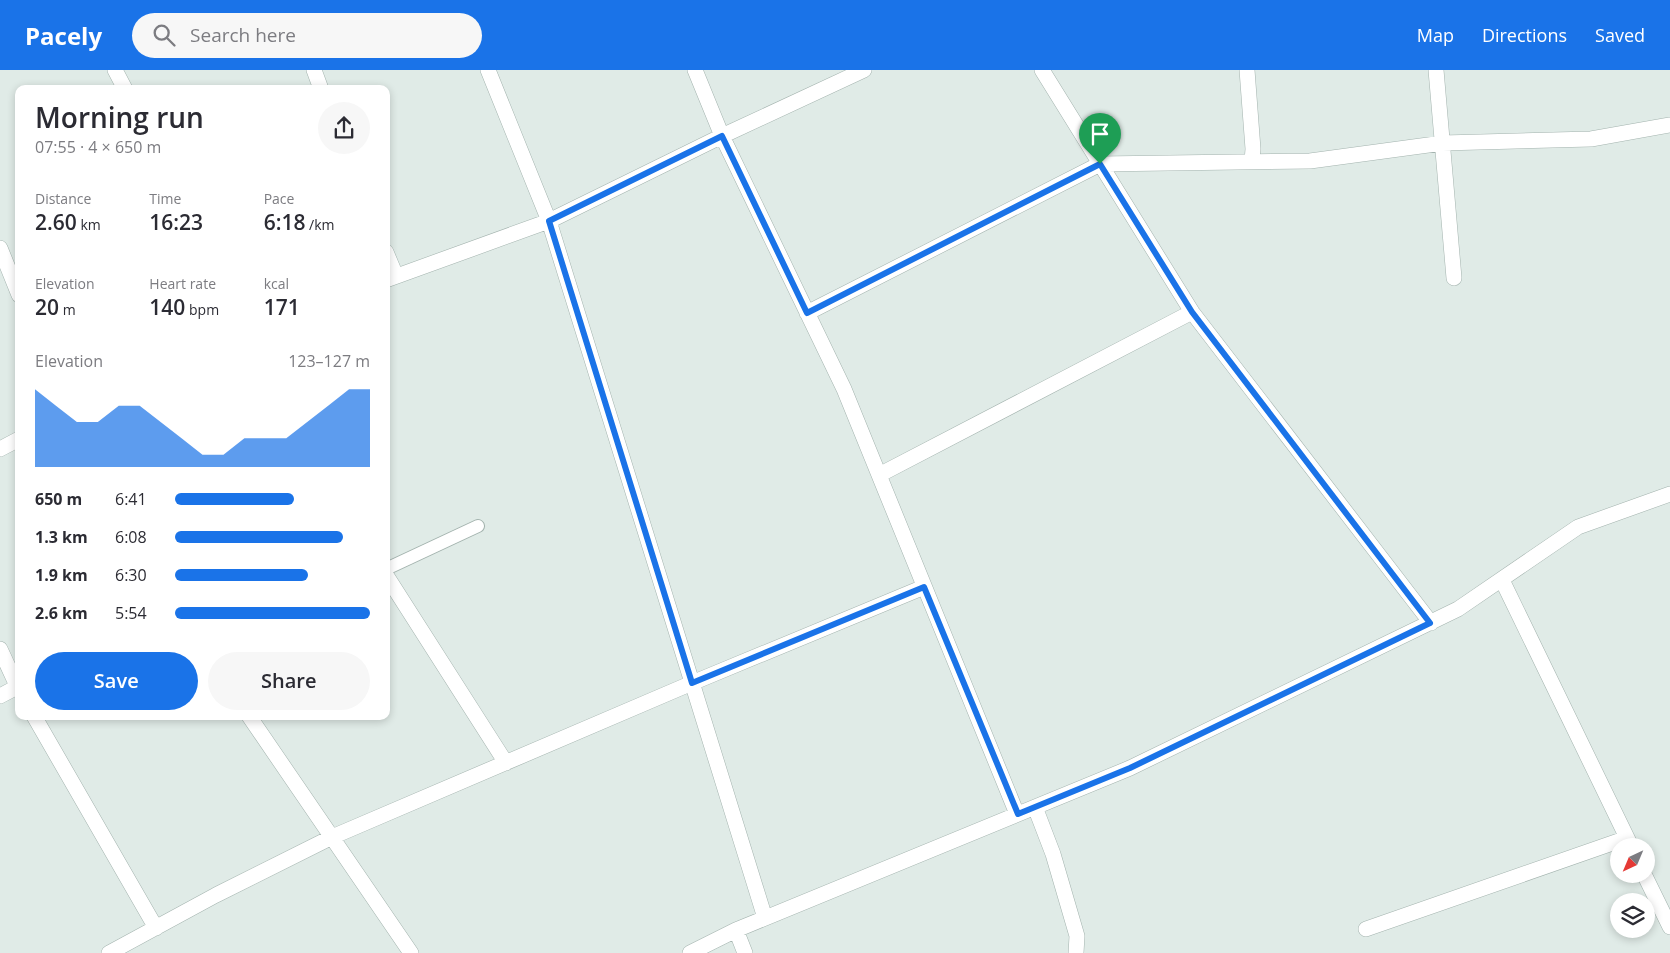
<!DOCTYPE html>
<meta charset="utf-8">
<style>
body{margin:0;font-family:"Open Sans",sans-serif;background:#f7f7f7;color:#2b2b33;height:100vh;display:flex;flex-direction:column;font-size:19px;white-space:nowrap}
*{box-sizing:border-box;margin:0}
p{font-size:16px;color:#7c7c81}
.icon{flex:none;width:28px;height:28px;fill:none;stroke:currentColor;stroke-width:2;stroke-linecap:round;stroke-linejoin:round}
.map{position:relative;flex:1;overflow:hidden}
.sheet{position:absolute;left:15px;top:15px;width:375px;height:635px;display:flex;flex-direction:column;background:#fff;border-radius:10px;box-shadow:0 2px 8px #0003}
.sheet>*{flex:none}
.needle{width:32px;rotate:224deg}
.controls{position:absolute;left:1610px;top:768px;display:grid;gap:10px}
.controls a{display:grid;place-items:center;width:45px;height:45px;border-radius:50%;background:#fff;box-shadow:0 2px 8px #0003;font-size:25px}
.pin{position:absolute;display:grid;place-items:center;width:42px;height:42px;color:#fff;margin:-51px -21px;border-radius:50% 50% 50% 0;rotate:-45deg;box-shadow:0 0 5px #0007}
.pin .icon{rotate:45deg}
.round{display:grid;place-items:center;flex:none;width:52px;height:52px;border-radius:26px;background:#f7f7f7}
.head{display:flex;align-items:center;justify-content:space-between;height:85px;padding:0 20px}
h1{font-size:28px;font-weight:600;line-height:38px}
.metrics{display:grid;grid-template-columns:repeat(3,1fr);gap:8px;height:85px;padding:5px 20px}
.metrics div{display:grid;align-content:center}
.metrics b{font-size:21px;font-weight:600}
.metrics small{font-size:14px;font-weight:400}
.metrics p{font-size:14px}
.chart{height:140px;padding:10px 20px}
.chart p{display:flex;justify-content:space-between}
.chart svg{width:100%;height:90px;margin-top:5px;fill:#1a73e8;opacity:.7}
.action{display:flex;gap:10px;margin-top:auto;padding:10px 20px}
.action a{flex:1;height:58px;border-radius:30px;background:#1a73e8;color:#fff;font-size:20px;font-weight:600;line-height:58px;text-align:center}
.action a+a{background:#f7f7f7;color:#2b2b33}
ul{padding:0 20px;list-style:none;font-size:16px}
li{display:grid;grid-template-columns:80px 60px 1fr;align-items:center;height:38px}
li i{height:12px;border-radius:6px;background:#1a73e8}
header{display:flex;align-items:center;gap:30px;box-sizing:border-box;height:70px;padding:0 25px;background:#1a73e8;color:#fff}
header strong{font-size:24px}
nav{display:flex;gap:28px;margin-inline-start:auto;font-size:18px}
.search{width:350px;height:45px;background:#f7f7f7;display:flex;align-items:center;gap:12px;box-sizing:border-box;padding:0 18px;border-radius:28px;color:#7c7c81;font-size:19px}
.map>svg:first-child{display:block}
.lines{fill:none;stroke-linecap:round;stroke-linejoin:round}
.service-casing{stroke:#a3b3ae;stroke-width:14}
.minor-casing{stroke:#a3b3ae;stroke-width:16}
.service{stroke:#fff;stroke-width:12}
.minor{stroke:#fff;stroke-width:15}
.route-casing{stroke:#fff;stroke-width:10}
.route{stroke:#1a73e8;stroke-width:6}
</style>
<header>
<strong>Pacely</strong>
<div class="search"><svg class="icon" aria-label="search" viewBox="0 0 24 24"><circle cx="10" cy="10" r="6"/><path d="M15 15l6 6"/></svg>Search here</div>
<nav><a>Map</a><a>Directions</a><a>Saved</a></nav>
</header>
<div class="map">
<svg width="1670" height="883" viewBox="0 0 1670 883">
<rect width="100%" height="100%" fill="#e0ebe7"/>
<g class="lines">
<g class="service-casing">
<path id="service" d="M386 499 478 456"/>
</g>
<g class="minor-casing">
<path id="minor" d="M115 0 125 19
M314 0 321 19
M488 0 549 151 765 848
M695 0 722 66 844 319 1017 744
M1042 0 1192 242 1431 553
M1247 0 1253 79 1252 91
M1436 0 1454 208
M0 178 19 225
M386 182 396 206
M386 210 549 151 722 66 864 0
M807 243 1100 94 1310 91 1443 73 1591 69 1670 55
M0 379 19 369
M879 405 1192 242
M386 505 506 693
M1502 510 1631 776
M0 579 19 620
M0 626 17 617
M34 646 156 858
M249 646 411 883
M1035 737 1053 784 1077 866 1076 883
M1644 804 1670 857
M1366 859 1627 768
M736 860 745 883
M109 883 216 825 332 767 692 613 924 517
M690 883 736 860 1130 698 1458 539 1578 457 1670 424"/>
</g>
<use href="#service" class="service"/>
<use href="#minor" class="minor"/>
</g>
<g class="lines">
<g class="route-casing">
<path id="route" d="M722 66 807 243 1100 94 1192 242 1430 553 1130 698 1018 744 924 517 692 613 549 151Z"/>
</g>
<use href="#route" class="route"/>
</g>
</svg>
<div class="controls">
<a><svg class="needle" viewBox="-14 -14 28 28"><path d="M0-13l5 13h-10z" fill="#e53935"/><path d="M0 13l5-13h-10z" fill="#7c7c81"/></svg></a>
<a><svg class="icon" aria-label="layers" viewBox="0 0 24 24"><path d="M12 4l9 5-9 5-9-5zM3 14l9 5 9-5"/></svg></a>
</div>
<div class="pin" style="left:1100px;top:94px;background:#1e9e55"><svg class="icon" aria-label="arrive" viewBox="0 0 24 24"><path d="M6 21V4h12l-3 4 3 4H6"/></svg></div>
<section class="sheet">
<div class="head"><div><h1>Morning run</h1><p>07:55 · 4 × 650 m</p></div><a class="round"><svg class="icon" aria-label="share" viewBox="0 0 24 24"><path d="M12 15V3M7 8l5-5 5 5M5 13v7h14v-7"/></svg></a></div>
<div class="metrics">
<div><p>Distance</p><b>2.60<small> km</small></b></div>
<div><p>Time</p><b>16:23</b></div>
<div><p>Pace</p><b>6:18<small> /km</small></b></div>
</div>
<div class="metrics">
<div><p>Elevation</p><b>20<small> m</small></b></div>
<div><p>Heart rate</p><b>140<small> bpm</small></b></div>
<div><p>kcal</p><b>171</b></div>
</div>
<div class="chart"><p><span>Elevation</span>123–127 m</p>
<svg viewBox="0 0 160 44" preserveAspectRatio="none"><path d="M0 44V6L10 14L20 22L30 22L40 14L50 14L60 22L70 30L80 38L90 38L100 30L110 30L120 30L130 22L140 14L150 6L160 6V44z"/></svg>
</div>
<ul>
<li><b>650 m</b>6:41<i style="width:61%"></i></li>
<li><b>1.3 km</b>6:08<i style="width:86%"></i></li>
<li><b>1.9 km</b>6:30<i style="width:68%"></i></li>
<li><b>2.6 km</b>5:54<i style="width:100%"></i></li>
</ul>
<div class="action"><a>Save</a><a>Share</a></div>
</section>
</div>
